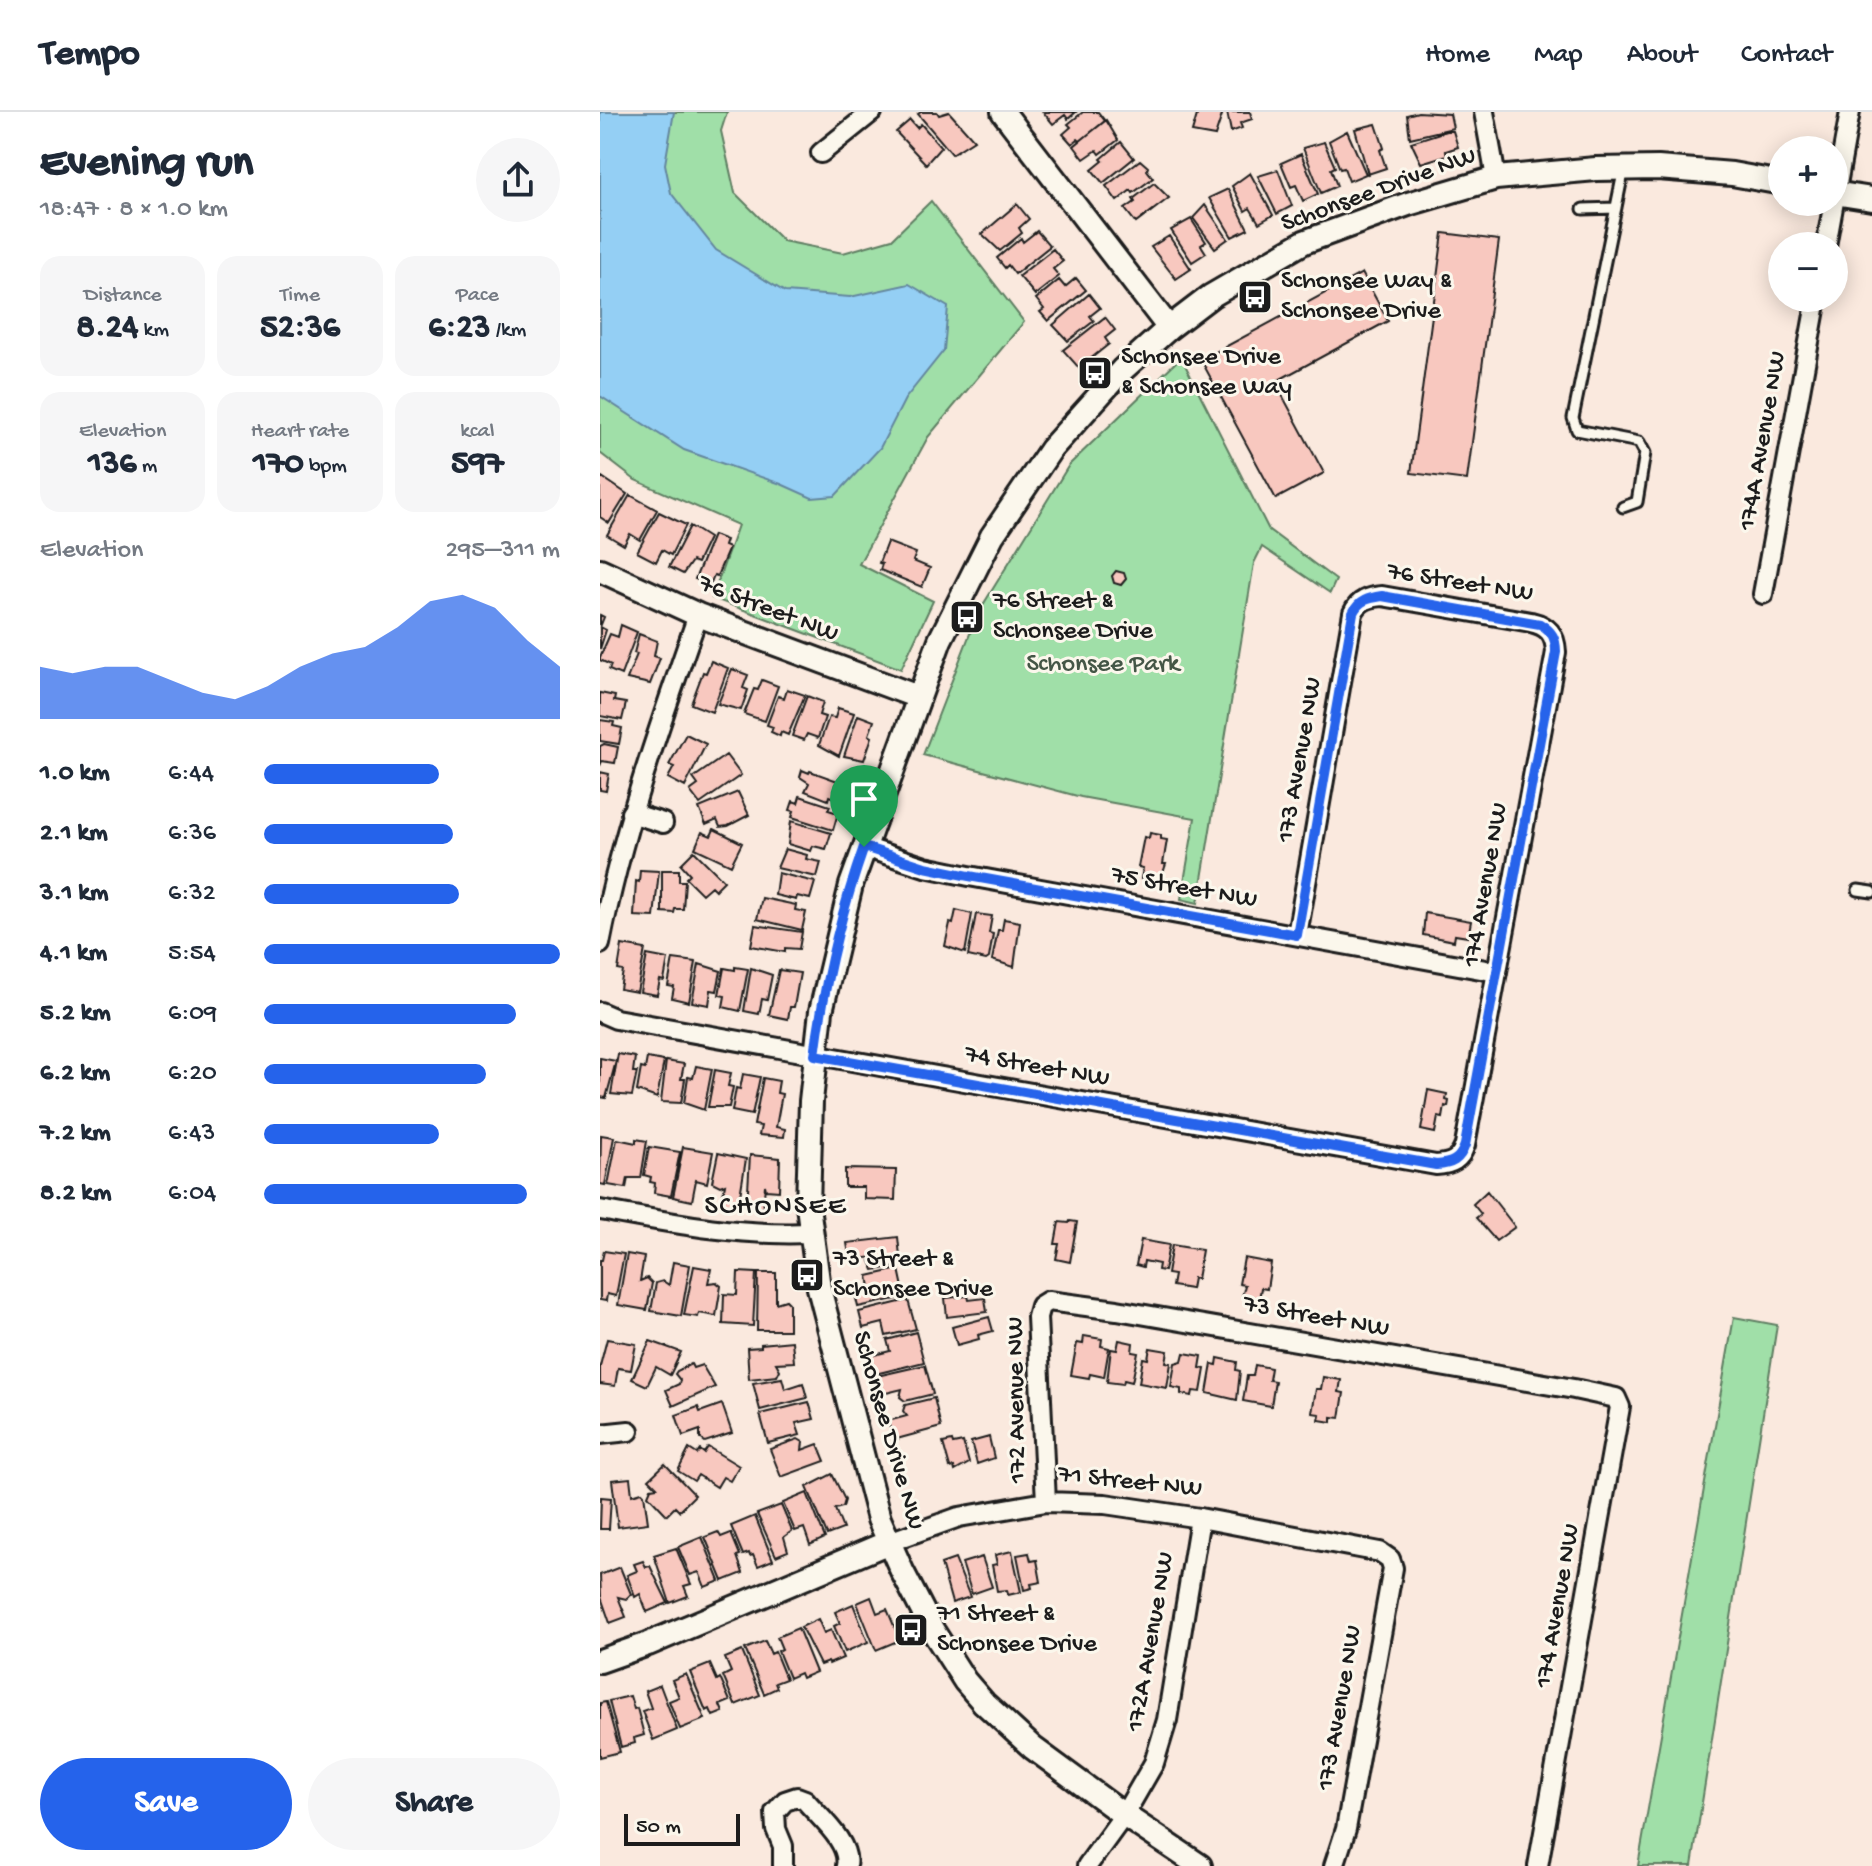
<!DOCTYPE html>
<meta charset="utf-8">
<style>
body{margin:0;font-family:"Gochi Hand",sans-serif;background:#f6f6f7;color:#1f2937;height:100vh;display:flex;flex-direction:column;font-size:30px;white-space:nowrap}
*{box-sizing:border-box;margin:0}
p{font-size:26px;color:#747a83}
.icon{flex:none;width:44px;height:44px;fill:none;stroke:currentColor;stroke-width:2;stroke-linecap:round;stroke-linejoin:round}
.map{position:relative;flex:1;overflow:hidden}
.side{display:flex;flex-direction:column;background:#fff;width:600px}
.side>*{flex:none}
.controls{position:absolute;left:1168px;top:24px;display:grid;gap:16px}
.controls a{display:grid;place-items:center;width:80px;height:80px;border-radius:50%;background:#fff;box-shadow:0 4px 20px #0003;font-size:40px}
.scale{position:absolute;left:24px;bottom:20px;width:116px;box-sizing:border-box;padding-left:8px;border:4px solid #1c1c1c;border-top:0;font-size:22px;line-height:28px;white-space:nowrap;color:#1c1c1c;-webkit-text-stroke:6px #fbf7ec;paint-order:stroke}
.pin{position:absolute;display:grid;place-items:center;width:68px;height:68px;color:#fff;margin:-82px -34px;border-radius:50% 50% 50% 0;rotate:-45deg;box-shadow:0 0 8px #0007}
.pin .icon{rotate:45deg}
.round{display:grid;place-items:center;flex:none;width:84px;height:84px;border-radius:42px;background:#f6f6f7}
.head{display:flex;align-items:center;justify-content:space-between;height:136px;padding:0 40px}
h1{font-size:44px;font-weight:700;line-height:60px}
.figures{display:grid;grid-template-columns:repeat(3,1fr);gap:12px;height:136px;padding:8px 40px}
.figures div{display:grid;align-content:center;border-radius:20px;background:#f6f6f7;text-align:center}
.figures b{font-size:34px;font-weight:700}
.figures small{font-size:22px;font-weight:400}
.figures p{font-size:22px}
.chart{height:224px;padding:16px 40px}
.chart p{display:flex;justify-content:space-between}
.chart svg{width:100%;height:144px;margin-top:8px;fill:#2563eb;opacity:.7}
.button{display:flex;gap:16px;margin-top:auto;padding:16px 40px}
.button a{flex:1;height:92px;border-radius:48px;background:#2563eb;color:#fff;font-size:32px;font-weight:700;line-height:92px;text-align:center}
.button a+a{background:#f6f6f7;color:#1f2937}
ul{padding:0 40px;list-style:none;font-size:26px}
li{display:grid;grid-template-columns:128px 96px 1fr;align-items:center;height:60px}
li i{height:20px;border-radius:10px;background:#2563eb}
header{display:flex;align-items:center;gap:48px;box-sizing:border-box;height:112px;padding:0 40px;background:#fff;border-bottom:2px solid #e0e1e3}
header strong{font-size:38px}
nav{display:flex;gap:44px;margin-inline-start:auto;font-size:28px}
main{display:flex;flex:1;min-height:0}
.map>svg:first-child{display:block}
.green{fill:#a0dfa8;stroke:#5e7e62;stroke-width:2}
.water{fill:#94cff4;stroke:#64879e;stroke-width:2}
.building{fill:#f8c8bf;stroke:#1c1c1c;stroke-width:2}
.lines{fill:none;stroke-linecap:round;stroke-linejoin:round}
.service-casing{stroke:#1c1c1c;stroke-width:15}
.minor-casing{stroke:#1c1c1c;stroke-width:24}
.tertiary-casing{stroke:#1c1c1c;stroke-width:28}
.service{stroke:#fbf7ec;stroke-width:9}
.minor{stroke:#fbf7ec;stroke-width:18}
.tertiary{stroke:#fbf7ec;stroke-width:22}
.route-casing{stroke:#fff;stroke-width:16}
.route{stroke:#2563eb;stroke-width:10}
.labels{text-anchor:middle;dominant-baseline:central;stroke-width:6;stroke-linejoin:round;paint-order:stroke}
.street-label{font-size:26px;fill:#1c1c1c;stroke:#fbf7ec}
.poi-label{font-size:26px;fill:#1c1c1c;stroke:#fbf7ec;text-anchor:start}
.park-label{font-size:26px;fill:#445646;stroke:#fbf7ec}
.neighbourhood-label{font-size:28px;letter-spacing:2px;fill:#1c1c1c;stroke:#fbf7ec}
</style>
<header>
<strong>Tempo</strong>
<nav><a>Home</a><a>Map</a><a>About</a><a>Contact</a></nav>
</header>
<main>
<section class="side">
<div class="head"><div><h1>Evening run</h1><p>18:47 · 8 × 1.0 km</p></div><a class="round"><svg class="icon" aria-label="share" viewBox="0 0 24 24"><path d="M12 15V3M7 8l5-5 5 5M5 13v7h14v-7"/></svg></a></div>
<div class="figures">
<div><p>Distance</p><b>8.24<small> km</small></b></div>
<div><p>Time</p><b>52:36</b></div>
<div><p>Pace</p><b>6:23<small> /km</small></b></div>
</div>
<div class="figures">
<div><p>Elevation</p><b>136<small> m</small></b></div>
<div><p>Heart rate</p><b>170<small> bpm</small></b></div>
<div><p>kcal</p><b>597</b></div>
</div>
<div class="chart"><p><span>Elevation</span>295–311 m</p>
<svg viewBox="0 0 160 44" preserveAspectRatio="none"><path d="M0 44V28L10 30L20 28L30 28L40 32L50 36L60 38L70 34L80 28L90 24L100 22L110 16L120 8L130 6L140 10L150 20L160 28V44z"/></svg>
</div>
<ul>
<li><b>1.0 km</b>6:44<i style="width:59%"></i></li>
<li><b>2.1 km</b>6:36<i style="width:64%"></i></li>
<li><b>3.1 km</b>6:32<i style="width:66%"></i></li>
<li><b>4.1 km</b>5:54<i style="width:100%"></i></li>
<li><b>5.2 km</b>6:09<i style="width:85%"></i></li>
<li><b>6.2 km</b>6:20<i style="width:75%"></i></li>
<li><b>7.2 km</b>6:43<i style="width:59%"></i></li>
<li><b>8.2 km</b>6:04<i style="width:89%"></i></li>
</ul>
<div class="button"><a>Save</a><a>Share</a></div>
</section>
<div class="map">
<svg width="1272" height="1754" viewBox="0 0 1272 1754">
<rect width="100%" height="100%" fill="#fae9de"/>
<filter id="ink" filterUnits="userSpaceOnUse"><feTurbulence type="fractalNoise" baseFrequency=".0125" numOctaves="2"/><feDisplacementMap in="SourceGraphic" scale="16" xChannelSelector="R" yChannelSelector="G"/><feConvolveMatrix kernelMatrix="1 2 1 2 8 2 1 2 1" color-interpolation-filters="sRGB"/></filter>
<g filter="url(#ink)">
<path class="green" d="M0 0H127L121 19 135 81 183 129 243 141 292 127 331 89 424 210 328 325 259 452 333 489 301 557 112 486 138 413 35 368 0 341Z
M581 245 669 418 736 468 730 481 662 435 654 451 598 791 581 787 595 706 481 685 323 643 378 501 469 353Z
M1134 1205 1177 1213 1092 1754H1038Z"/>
<path class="water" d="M0 0H74L65 52 71 81 116 138 185 180 250 185 309 172 348 195 344 238 305 287 280 336 235 384 212 386 181 372 84 338 0 284Z"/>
<path class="building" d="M321 0H337L339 3 349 0 374 28 352 42 318 2Z
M443 0H476L468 7 465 3 453 12Z
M483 0H498L505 9 480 29 478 27 472 32 463 22 471 15 468 12Z
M598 0H623L615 24 592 20Z
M627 0H650L652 7 640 11 642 16 631 20Z
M818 0 850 2 853 16 810 26 807 3Z
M310 8 317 16 321 12 341 35 326 52 296 20Z
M506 8 518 28 500 42 497 38 484 47 474 34Z
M776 12 784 36 780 38 786 56 768 62 755 17Z
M747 19 766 62 749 69 744 56 740 57 729 29Z
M846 19H853L858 35 846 39 847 43 821 51 811 30Z
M521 30 534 46 503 71 492 58 503 49 501 47Z
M724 30 735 55 731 57 737 74 721 81 703 36Z
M701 42 718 82 703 89 696 73 691 75 681 51Z
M540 48 548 55 547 58 553 66 533 81 531 78 517 89 506 74Z
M678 58 692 94 677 102 658 64Z
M650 61 673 103 659 111 650 96 645 99 632 74Z
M554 71 569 86 536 111 525 97 535 90 533 87Z
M628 77 648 117 632 125 609 86Z
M417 92 429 107 419 116 422 121 400 139 382 122Z
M605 93 628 127 615 136 593 106Z
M591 107 606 130 601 133 606 141 592 150 571 118Z
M437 119 450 134 415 162 408 153 405 156 397 146 421 126 423 130Z
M843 121 899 128 867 368 811 361Z
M569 124 591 157 576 167 551 135Z
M453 137 463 149 453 157 459 164 435 183 419 164Z
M762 161 788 209 675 270 724 361 676 387 601 248Z
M476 166 486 178 448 209 440 200 444 197 436 187 459 168 465 175Z
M489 182 500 196 490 204 494 209 468 229 453 213Z
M505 205 515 218 505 226 509 232 479 256 463 238Z
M2 365 27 382 9 411 0 405V368Z
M30 383 57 398 40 428 30 422 24 433 7 423Z
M59 400 86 413 71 443 62 438 56 450 37 440Z
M90 414 109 426 97 451 92 449 83 462 69 455Z
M113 423 126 428 124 434 129 436 117 464 114 463 110 473 95 467Z
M287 430 316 441 313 449 330 456 322 475 280 458 282 452 279 451Z
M516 459 524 461 526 467 521 473 514 471 512 464Z
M0 503 4 505 0 515 6 518 0 537Z
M21 513 37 520 21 563 9 558 11 553 0 548V545L10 522 18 525Z
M39 522 57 529 54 544 60 546 50 572 27 567 37 542 34 541Z
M111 549 128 556 112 600 91 592 103 560 106 561Z
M132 557 148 563 143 576 148 578 141 598 118 592Z
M162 568 178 574 165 609 144 602 154 577 158 578Z
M187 577 205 583 188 623 181 620 180 624 171 620 173 615 167 613 178 584 184 586Z
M0 581 15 584 14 589 26 591 22 608 0 604Z
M207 584 223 590 219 603 225 605 218 626 207 622 204 628 192 624Z
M238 596 254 601 239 644 219 633 229 605 235 606Z
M258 603 274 609 269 623 272 625 264 648 244 644Z
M0 608 14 610 13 614 22 616 19 632 0 629Z
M86 622 106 632 85 675 68 666 74 655 69 653Z
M4 632 18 635 15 651 2 649 0 654V634Z
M126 643 141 663 100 692 90 679 98 673 93 666Z
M202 658 209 661 210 659 249 673 243 689 229 684 228 688 205 679 209 671 200 665Z
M0 660 9 662 6 679 0 678Z
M138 680 149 703 128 714 120 715 117 708 106 713 99 696Z
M200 684 230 694 228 698 238 701 233 718 192 705 194 699 190 698 193 689 198 691Z
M191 709 231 721 226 737 213 734 211 739 188 732Z
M114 717 142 731 131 753 95 736 102 720 111 724Z
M550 721 561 723V727L567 728 563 752H566L560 770 541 767 543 756 538 755 544 725 549 726Z
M185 737 207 743 206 747 221 750 217 765 177 756Z
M94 739 124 769 115 778 111 774 102 782 86 766 90 762 81 752Z
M40 758 59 759 54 805 34 804 36 769 39 770Z
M62 758H79V769H85L83 797H75L74 801 62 800Z
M178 761 215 770 210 787 197 784 196 788 175 783Z
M162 786 196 793 195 798 206 800 202 818 157 807Z
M356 798 372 802 365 841 345 834 350 811 353 812Z
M825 801 871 809 868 825 855 823 854 829 823 823Z
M376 802 392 804 389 821 393 822 389 846 386 848 368 844Z
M404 807 420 810 414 855 392 848 398 818H402Z
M155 813 202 820 199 837 185 836V840L151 834Z
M22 833 45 837 37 880 20 877 23 859 18 858Z
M47 843 68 847 64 869 60 868 57 883 40 880Z
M73 847 96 850 89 890 72 886 74 875 68 874Z
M99 852 121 859 117 879 111 878 109 893 92 890Z
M135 855 148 857 140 899 123 895 125 884 119 883 124 856 135 858Z
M151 856 172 863 167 888 162 887 159 902 144 899Z
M179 858 200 861 194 895H190L188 907 169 903Z
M18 942 35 945 33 960H37L32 984 11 982Z
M0 946 16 949 6 986 0 985Z
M47 946 64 949 57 986 37 979 41 956 45 957Z
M66 949 84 952 81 967H85L81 991 61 990Z
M96 954 112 957 104 998 84 991 88 965 93 966Z
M115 958 131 961 128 974 133 975 129 995H108Z
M143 962 160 965 152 1003 132 999 136 976 140 977Z
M163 966 179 969 177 981 182 982 176 1015 185 1017 184 1025 159 1023 161 1014 154 1013Z
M828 978 847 982 846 988 849 989 848 995 845 994 843 1006 838 1005 835 1021 821 1018Z
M1 1023 14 1025 5 1073 0 1072Z
M17 1027 36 1031V1027L47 1029 41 1066H28L26 1076 8 1073Z
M49 1035 80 1040 71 1084 54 1081 55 1071 50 1070 51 1065 44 1063Z
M83 1035 113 1040 107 1071 96 1068 92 1089 73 1085Z
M118 1041 146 1047 138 1096 121 1093 125 1072 120 1074 112 1070Z
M150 1043 180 1046 179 1079 166 1078 165 1073 163 1097 147 1096Z
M245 1057 296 1058 295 1088 264 1087V1075H245Z
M887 1079 915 1115 896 1129 876 1106 881 1102 873 1092Z
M470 1109 477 1110 470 1150 456 1147 459 1132H455L459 1110 469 1111Z
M298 1125 301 1154 274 1158 270 1149 274 1145 250 1148 247 1131Z
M541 1128 569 1133 564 1159 558 1158 559 1152 544 1149 543 1155 536 1153Z
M572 1133 602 1138 597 1167 593 1166 591 1177 572 1174 574 1163 567 1162Z
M4 1139 24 1142 16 1184 7 1182 6 1189 0 1188V1148H2Z
M27 1142 44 1145 40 1169 47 1166 52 1171 47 1198 18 1193Z
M644 1146 671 1151 667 1177 661 1176 659 1187 642 1185 645 1173 639 1172Z
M73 1150 90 1153 81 1204 51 1199 56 1171 63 1169 69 1173Z
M94 1154 111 1157 108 1171 116 1170 121 1174 116 1204 99 1201 98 1205 84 1203Z
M299 1157 305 1185 258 1195 254 1178 270 1175 268 1164Z
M138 1160 156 1161 153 1214 123 1212 124 1182 137 1183Z
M158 1161H176V1191L186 1188 189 1191V1218H157Z
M368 1184 369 1188 385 1186 387 1200 347 1205 345 1186Z
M308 1188 316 1217 286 1224 283 1211 263 1216 259 1200Z
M389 1205 393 1219 378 1223 379 1227 357 1233 352 1215Z
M316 1220 324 1250 275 1262 270 1244 290 1239 287 1228Z
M484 1224 502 1227 501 1234 509 1236 504 1265 490 1262 489 1266 471 1263 477 1231 483 1232Z
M7 1227 36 1232 31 1258 18 1256 15 1274 0 1272V1254Z
M519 1228 533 1231 532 1240 538 1241 532 1270 524 1268 523 1272 507 1270 511 1237 517 1238Z
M50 1229 81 1240 70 1263 56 1255 47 1274 32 1267Z
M192 1229 194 1250 176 1251 180 1258 177 1264 149 1267 147 1236 161 1235V1232Z
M550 1236 568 1239 566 1250 571 1251 567 1276 539 1271 543 1246 548 1247Z
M584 1241 602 1244 600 1256 605 1257 601 1280 593 1279 592 1284 581 1282V1277L571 1275 575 1251 582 1249Z
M618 1246 637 1250 636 1258 640 1259 637 1288 607 1281 612 1252 617 1253Z
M91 1252 93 1256 102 1253 115 1275 73 1294 66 1278 79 1272 80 1268 75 1262 77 1259Z
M325 1253 333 1282 305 1289 300 1285 302 1277 282 1282 277 1264Z
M655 1253 671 1256 669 1268 675 1269 671 1294 643 1289 647 1264H653Z
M723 1265 741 1268 739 1280 744 1281 740 1306 732 1305V1310L719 1308 720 1302 712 1301 716 1277H721Z
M182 1266 185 1277 203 1271 207 1286 160 1298 153 1271Z
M334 1286 341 1315 293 1328 288 1309 307 1304 303 1299 305 1293Z
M209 1290 214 1307 196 1311 200 1323 168 1331 160 1302Z
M122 1292 132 1321 105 1330 100 1326V1318L83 1324 76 1303 98 1295 100 1300Z
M389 1325 394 1346 377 1352 371 1330Z
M198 1327 203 1330 202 1338 218 1332 225 1349 181 1365 170 1337Z
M352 1329 353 1332 363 1330 369 1351 355 1359 354 1355 350 1356 343 1331Z
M108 1335 139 1354 130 1369 123 1365 117 1375 98 1363 94 1369 78 1359 89 1337 97 1342 100 1338 104 1341Z
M65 1352 95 1383 79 1399 75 1395 67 1403 48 1383 51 1376 57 1375 49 1367Z
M232 1362 245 1388 243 1395 235 1397 243 1417 227 1423 207 1375Z
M30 1366 32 1383 42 1380 44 1382 48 1411 18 1415 12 1368Z
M207 1381 225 1426 210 1433 204 1416 195 1419 183 1391Z
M1 1385 11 1386 9 1417H0Z
M181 1393 192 1419 184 1425 188 1439 176 1444 157 1402Z
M155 1404 173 1448 158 1454 153 1443 150 1444 149 1441 143 1443 131 1414Z
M118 1420 121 1425 131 1421 140 1443 137 1444 143 1461 123 1469 105 1425Z
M102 1425 120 1469 105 1475 99 1460 90 1463 78 1435Z
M76 1436 91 1472 84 1474 88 1484 70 1491 54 1443Z
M412 1439 421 1480 408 1483 407 1478 397 1479 392 1453 397 1452 395 1443Z
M429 1441 431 1449 437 1448 441 1470 431 1472 432 1476 424 1478 417 1443Z
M382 1445 392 1475 372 1482 362 1451Z
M355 1447 370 1485 352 1491 341 1452Z
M43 1449 46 1455 50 1454 68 1491 47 1500 40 1482 35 1485 27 1463 37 1459 34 1452Z
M20 1455 31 1482 26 1487 18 1485 26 1505 10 1511 1 1485 0 1463Z
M271 1485 277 1501 287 1497 300 1528 276 1538 257 1491Z
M253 1492 268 1530 245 1540 234 1514 240 1511 235 1500Z
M218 1507 224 1521 231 1518 243 1546 229 1552 228 1550 220 1553 201 1515Z
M198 1516 216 1560 202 1566 200 1561 189 1566 178 1539 182 1537 177 1525Z
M165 1529 171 1542 175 1540 186 1567 175 1571 177 1576 164 1582 145 1537Z
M142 1539 160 1583 135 1593 123 1564 131 1560 125 1546Z
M110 1552 117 1568 120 1566 130 1589 120 1593 123 1600 113 1604 110 1597 106 1599 90 1560Z
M86 1562 105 1607 80 1617 69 1589 79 1585 72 1568Z
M60 1573 77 1618 53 1628 42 1599 51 1596 45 1579Z
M30 1584 34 1597 37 1596 44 1623 34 1626 35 1631 21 1635 9 1589Z
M6 1590 20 1640 0 1645V1591Z"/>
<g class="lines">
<g class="service-casing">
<path id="service" d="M983 97 1016 96
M1023 395 1037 390 1045 341 1039 330 977 318 973 306 1024 56
M1258 778 1272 780"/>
</g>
<g class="minor-casing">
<path id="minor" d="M884 0 896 66
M221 41 272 0
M1226 134 1250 0
M1163 482 1217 186
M31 701 63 711
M264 735 325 755 369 764 897 860
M0 832C22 719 60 612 98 503
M0 900 16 907 836 1053C852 1052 860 1048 865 1033L956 540C955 522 948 514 931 510L782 484C769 485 759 488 753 501L697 823
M0 1098C72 1111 137 1124 210 1121
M0 1322 29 1319
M446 1390 437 1205 440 1194 448 1189 517 1198 974 1277 1016 1286 1020 1295 938 1754
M289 1430 359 1405 446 1390 505 1392 600 1406 780 1440 790 1447 793 1456 746 1717 734 1754
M183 1754V1734L176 1717 175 1700 185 1689 197 1685 205 1688C219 1705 251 1731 246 1754
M487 1754 524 1703 554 1651 567 1608 600 1406"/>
</g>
<g class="tertiary-casing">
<path id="tertiary" d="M403 0 569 216
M1234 81 1272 87
M0 458 98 503 318 585
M0 1549 48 1532 289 1430
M600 1754 524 1703 433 1636 384 1591 365 1569 333 1519 302 1459 279 1407 219 1176 208 1094 211 989 221 899 251 773 340 528 392 424 451 337 522 258 569 216 611 184 704 130 808 92 896 66 996 57 1058 56 1132 62 1182 71"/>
</g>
<use href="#service" class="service"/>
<use href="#minor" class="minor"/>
<use href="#tertiary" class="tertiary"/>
</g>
</g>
<g class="lines" filter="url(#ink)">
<g class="route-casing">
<path id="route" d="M782 484 940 512C952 519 956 526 956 540L865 1033C860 1048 852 1052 836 1053L215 943C224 872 240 803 264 735L325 755 369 764 697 823 753 501C759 488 769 486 782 484Z"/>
</g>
<use href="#route" class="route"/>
</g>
<defs>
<g id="bus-square" transform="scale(1.8)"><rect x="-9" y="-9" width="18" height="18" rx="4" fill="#1c1c1c" stroke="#fbf7ec"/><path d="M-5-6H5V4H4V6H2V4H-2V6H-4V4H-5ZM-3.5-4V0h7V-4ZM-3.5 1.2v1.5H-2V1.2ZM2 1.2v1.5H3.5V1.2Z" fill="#fff"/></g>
</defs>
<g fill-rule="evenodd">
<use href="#bus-square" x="655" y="185"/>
<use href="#bus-square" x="495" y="261"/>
<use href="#bus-square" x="367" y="505"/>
<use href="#bus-square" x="207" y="1163"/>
<use href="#bus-square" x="311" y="1518"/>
</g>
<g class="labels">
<g class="street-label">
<text transform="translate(779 79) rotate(-20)">Schonsee Drive NW</text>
<text transform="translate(1164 329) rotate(-80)">174A Avenue NW</text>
<text transform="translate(860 472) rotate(9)">76 Street NW</text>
<text transform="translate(168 498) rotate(21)">76 Street NW</text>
<text transform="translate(701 648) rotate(-80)">173 Avenue NW</text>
<text transform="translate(887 773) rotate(-80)">174 Avenue NW</text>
<text transform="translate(584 777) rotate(10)">75 Street NW</text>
<text transform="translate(437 956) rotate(10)">74 Street NW</text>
<text transform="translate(716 1206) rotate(10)">73 Street NW</text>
<text transform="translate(418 1288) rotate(-91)">172 Avenue NW</text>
<text transform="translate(287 1319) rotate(74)">Schonsee Drive NW</text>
<text transform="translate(530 1371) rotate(6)">71 Street NW</text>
<text transform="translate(959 1494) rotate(-80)">174 Avenue NW</text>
<text transform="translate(552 1530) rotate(-80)">172A Avenue NW</text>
<text transform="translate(741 1596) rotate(-80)">173 Avenue NW</text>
</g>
<g class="poi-label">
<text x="681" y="170">Schonsee Way &amp;<tspan x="681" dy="30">Schonsee Drive</tspan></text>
<text x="521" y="246">Schonsee Drive<tspan x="521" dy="30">&amp; Schonsee Way</tspan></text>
<text x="393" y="490">76 Street &amp;<tspan x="393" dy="30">Schonsee Drive</tspan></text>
<text x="233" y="1148">73 Street &amp;<tspan x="233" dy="30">Schonsee Drive</tspan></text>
<text x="337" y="1503">71 Street &amp;<tspan x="337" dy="30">Schonsee Drive</tspan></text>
</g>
<g class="park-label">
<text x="503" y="553">Schonsee Park</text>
</g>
<g class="neighbourhood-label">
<text x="176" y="1095">SCHONSEE</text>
</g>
</g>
</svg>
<div class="controls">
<a>+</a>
<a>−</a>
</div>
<div class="scale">50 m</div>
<div class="pin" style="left:264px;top:735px;background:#1e9e55"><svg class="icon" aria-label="arrive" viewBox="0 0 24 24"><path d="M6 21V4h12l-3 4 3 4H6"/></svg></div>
</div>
</main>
